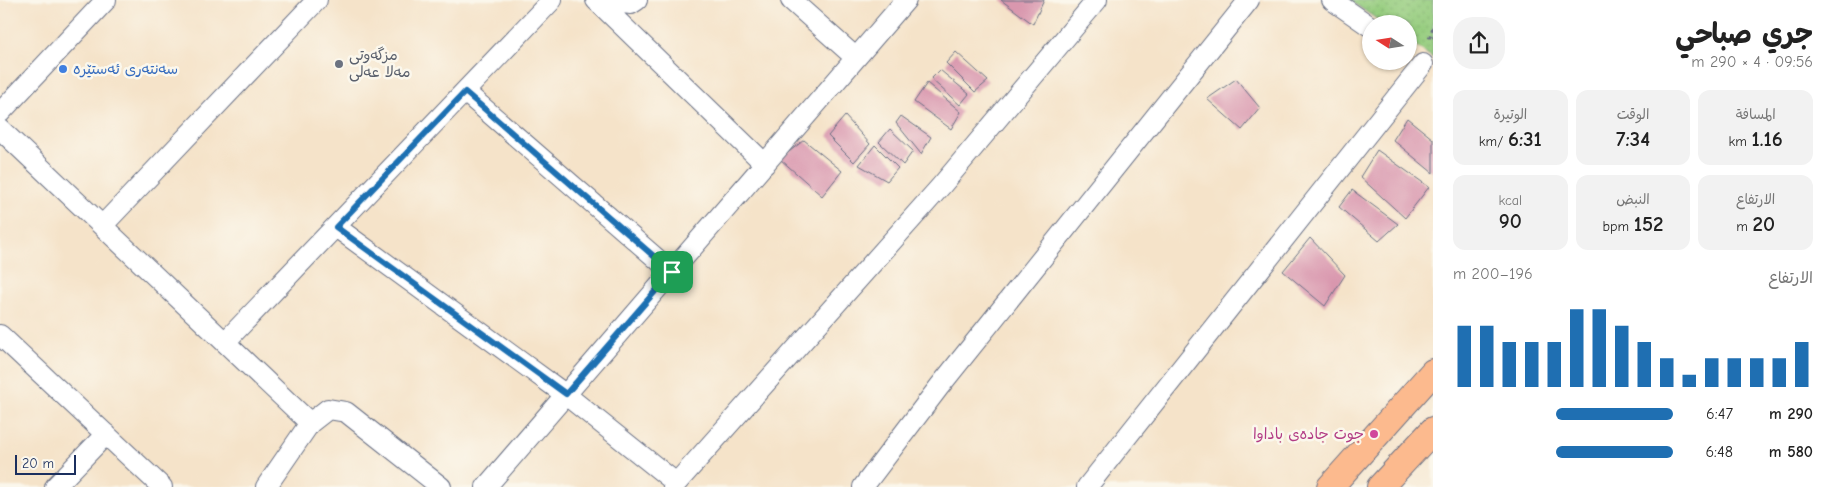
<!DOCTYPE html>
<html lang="ar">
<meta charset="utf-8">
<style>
body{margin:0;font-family:"Comic Neue","Playpen Sans Arabic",sans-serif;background:#f2f2f2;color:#222;direction:rtl;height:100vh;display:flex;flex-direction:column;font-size:19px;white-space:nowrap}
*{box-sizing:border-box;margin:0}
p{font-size:16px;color:#767676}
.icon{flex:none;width:28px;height:28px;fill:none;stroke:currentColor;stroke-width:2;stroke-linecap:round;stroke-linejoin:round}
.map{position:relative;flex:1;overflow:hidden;direction:ltr}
.drawer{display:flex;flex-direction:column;background:#fff;width:400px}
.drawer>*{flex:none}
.needle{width:32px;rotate:282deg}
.buttons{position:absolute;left:1362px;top:15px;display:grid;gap:10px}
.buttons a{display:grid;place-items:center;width:55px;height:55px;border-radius:50%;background:#fff;box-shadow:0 1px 4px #0004;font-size:25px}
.scale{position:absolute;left:15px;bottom:12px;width:61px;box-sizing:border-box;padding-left:5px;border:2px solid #1b2f5e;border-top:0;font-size:14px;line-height:18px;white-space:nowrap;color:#1b2f5e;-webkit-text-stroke:4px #fbf7ec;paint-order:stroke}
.pin{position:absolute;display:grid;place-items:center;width:42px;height:42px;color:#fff;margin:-21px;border-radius:10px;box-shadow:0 2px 8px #0006}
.round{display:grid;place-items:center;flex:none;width:52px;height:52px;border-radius:20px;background:#f2f2f2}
.overview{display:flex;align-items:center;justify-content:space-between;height:85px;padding:0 20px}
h1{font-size:28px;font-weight:700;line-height:38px}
.metrics{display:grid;grid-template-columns:repeat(3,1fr);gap:8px;height:85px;padding:5px 20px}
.metrics div{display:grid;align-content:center;border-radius:12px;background:#f2f2f2;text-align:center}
.metrics b{font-size:21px;font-weight:700}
.metrics small{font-size:14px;font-weight:400}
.metrics p{font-size:14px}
.chart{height:140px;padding:10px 20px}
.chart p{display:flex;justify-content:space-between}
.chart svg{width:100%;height:90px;margin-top:5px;stroke:#1f6fb2;stroke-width:6}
ul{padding:0 20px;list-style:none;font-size:16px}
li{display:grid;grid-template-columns:80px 60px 1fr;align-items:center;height:38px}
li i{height:12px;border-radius:6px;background:#1f6fb2}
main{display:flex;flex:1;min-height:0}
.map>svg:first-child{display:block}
.grass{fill:url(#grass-dots);stroke:#587e6e}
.building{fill:#d997ae}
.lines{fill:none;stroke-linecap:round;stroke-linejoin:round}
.minor-casing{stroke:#676e83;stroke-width:22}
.major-casing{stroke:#676e83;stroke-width:28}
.path{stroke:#676e83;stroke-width:3;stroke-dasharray:4 4;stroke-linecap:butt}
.minor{stroke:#fff;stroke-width:20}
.major{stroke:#fcba8e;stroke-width:26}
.route-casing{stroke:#fff;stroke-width:10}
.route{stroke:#1f6fb2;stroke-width:6}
.worship-dot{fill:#6b7280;stroke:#fbf7ec;stroke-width:2}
.shop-dot{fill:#3f7fe0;stroke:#fbf7ec;stroke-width:2}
.hotel-dot{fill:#d1479c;stroke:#fbf7ec;stroke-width:2}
.labels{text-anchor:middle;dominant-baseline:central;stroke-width:5;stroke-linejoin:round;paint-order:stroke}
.worship-label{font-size:15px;fill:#5b616d;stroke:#fbf7ec;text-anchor:start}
.shop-label{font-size:15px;fill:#366cbe;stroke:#fbf7ec;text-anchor:start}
.hotel-label{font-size:15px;fill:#b23c85;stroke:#fbf7ec;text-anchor:end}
</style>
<main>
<section class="drawer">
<div class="overview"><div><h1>جري صباحي</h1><p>09:56 · 4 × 290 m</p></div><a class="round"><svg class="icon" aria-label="share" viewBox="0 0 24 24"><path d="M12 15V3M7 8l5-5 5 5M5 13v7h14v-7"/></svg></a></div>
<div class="metrics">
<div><p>المسافة</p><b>1.16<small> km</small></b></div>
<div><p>الوقت</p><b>7:34</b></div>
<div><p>الوتيرة</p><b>6:31<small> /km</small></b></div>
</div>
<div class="metrics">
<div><p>الارتفاع</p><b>20<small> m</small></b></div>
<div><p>النبض</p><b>152<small> bpm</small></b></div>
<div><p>kcal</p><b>90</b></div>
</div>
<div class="chart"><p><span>الارتفاع</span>196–200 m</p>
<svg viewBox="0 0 160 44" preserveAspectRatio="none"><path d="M5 44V14M15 44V14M25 44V22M35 44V22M45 44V22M55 44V6M65 44V6M75 44V14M85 44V22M95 44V30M105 44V38M115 44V30M125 44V30M135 44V30M145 44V30M155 44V22"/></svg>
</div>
<ul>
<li><b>290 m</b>6:47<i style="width:53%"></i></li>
<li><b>580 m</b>6:48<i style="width:53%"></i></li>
</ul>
</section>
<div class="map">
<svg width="1433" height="487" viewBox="0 0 1433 487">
<defs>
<pattern id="grass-dots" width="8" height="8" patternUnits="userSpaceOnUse" patternTransform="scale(1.25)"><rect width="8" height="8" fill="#96cd7f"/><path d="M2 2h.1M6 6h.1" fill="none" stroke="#81b070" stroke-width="1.8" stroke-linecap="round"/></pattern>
</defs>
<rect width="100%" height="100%" fill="#fbf7ec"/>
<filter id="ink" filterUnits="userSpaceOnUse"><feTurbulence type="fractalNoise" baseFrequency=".02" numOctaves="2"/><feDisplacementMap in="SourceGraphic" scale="10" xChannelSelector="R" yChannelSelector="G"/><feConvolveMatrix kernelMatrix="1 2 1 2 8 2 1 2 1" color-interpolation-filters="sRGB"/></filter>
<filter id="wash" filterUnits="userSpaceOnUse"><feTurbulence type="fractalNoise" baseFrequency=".0096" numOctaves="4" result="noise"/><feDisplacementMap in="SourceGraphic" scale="20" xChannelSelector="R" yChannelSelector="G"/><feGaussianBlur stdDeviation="1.12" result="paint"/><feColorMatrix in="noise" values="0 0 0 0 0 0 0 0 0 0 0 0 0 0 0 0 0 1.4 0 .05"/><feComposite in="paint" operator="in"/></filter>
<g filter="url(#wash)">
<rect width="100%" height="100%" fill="#f5e3c9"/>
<path class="grass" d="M1349 0H1433V58L1409 41V24H1384Z"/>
<g id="blocks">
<path class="building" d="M1001 0H1044L1033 24Z
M956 52 988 81 975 92 946 63Z
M940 70 969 94 960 105 931 79Z
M1236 79 1260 108 1242 130 1207 99Z
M927 83 961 112 951 129 914 102Z
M845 116 870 144 854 162 828 136Z
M901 116 931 137 921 154 896 123Z
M1407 118 1433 139V173L1393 140Z
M890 129 913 151 903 165 879 142Z
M804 140 842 171 822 196 780 159Z
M875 145 898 168 887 181 859 165Z
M1377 150 1429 187 1405 218 1360 177Z
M1352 190 1398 224 1379 241 1339 207Z
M1310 238 1345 275 1325 306 1283 271Z"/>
</g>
</g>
<g filter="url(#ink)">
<use href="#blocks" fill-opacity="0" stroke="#676e83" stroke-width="1"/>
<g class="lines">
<g class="minor-casing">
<path id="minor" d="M596 0 765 164
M600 0 631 4 637 0
M791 0 856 58
M1332 0 1371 27
M465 92 672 272
M0 113 106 0
M0 129 310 423
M103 225 317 0
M336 227 566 395 676 483
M0 335 162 487
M226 341 552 0
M55 487 106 434
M266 487 310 423 328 409 346 412 441 487
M486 487 906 0
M673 487 942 185 1097 0
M863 487 939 387 1249 0
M1087 487 1423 64"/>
</g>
<g class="major-casing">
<path id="major" d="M1330 487 1433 372
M1380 487 1433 430"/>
</g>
<path class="path" d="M1433 27 1429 39 1433 37"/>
<use href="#minor" class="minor"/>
<use href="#major" class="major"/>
</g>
</g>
<g class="lines" filter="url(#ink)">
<g class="route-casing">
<path id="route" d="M465 92 672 272 566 394 336 227Z"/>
</g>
<use href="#route" class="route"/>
</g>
<circle class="worship-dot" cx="339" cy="64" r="5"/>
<circle class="shop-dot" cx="63" cy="69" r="5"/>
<circle class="hotel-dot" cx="1374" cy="434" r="5"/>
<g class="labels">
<g class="worship-label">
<text x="349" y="55">مزگەوتی<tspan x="349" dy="17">مەلا عەلی</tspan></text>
</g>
<g class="shop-label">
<text x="73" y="69">سەنتەری ئەستێرە</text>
</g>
<g class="hotel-label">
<text x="1364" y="434">جوت جادەی باداوا</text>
</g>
</g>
</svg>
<div class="buttons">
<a><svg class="needle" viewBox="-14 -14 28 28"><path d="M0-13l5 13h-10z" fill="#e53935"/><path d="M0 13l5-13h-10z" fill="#767676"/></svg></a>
</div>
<div class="scale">20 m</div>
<div class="pin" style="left:672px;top:272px;background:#1e9e55"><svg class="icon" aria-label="arrive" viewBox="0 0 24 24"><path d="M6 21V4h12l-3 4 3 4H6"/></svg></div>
</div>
</main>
